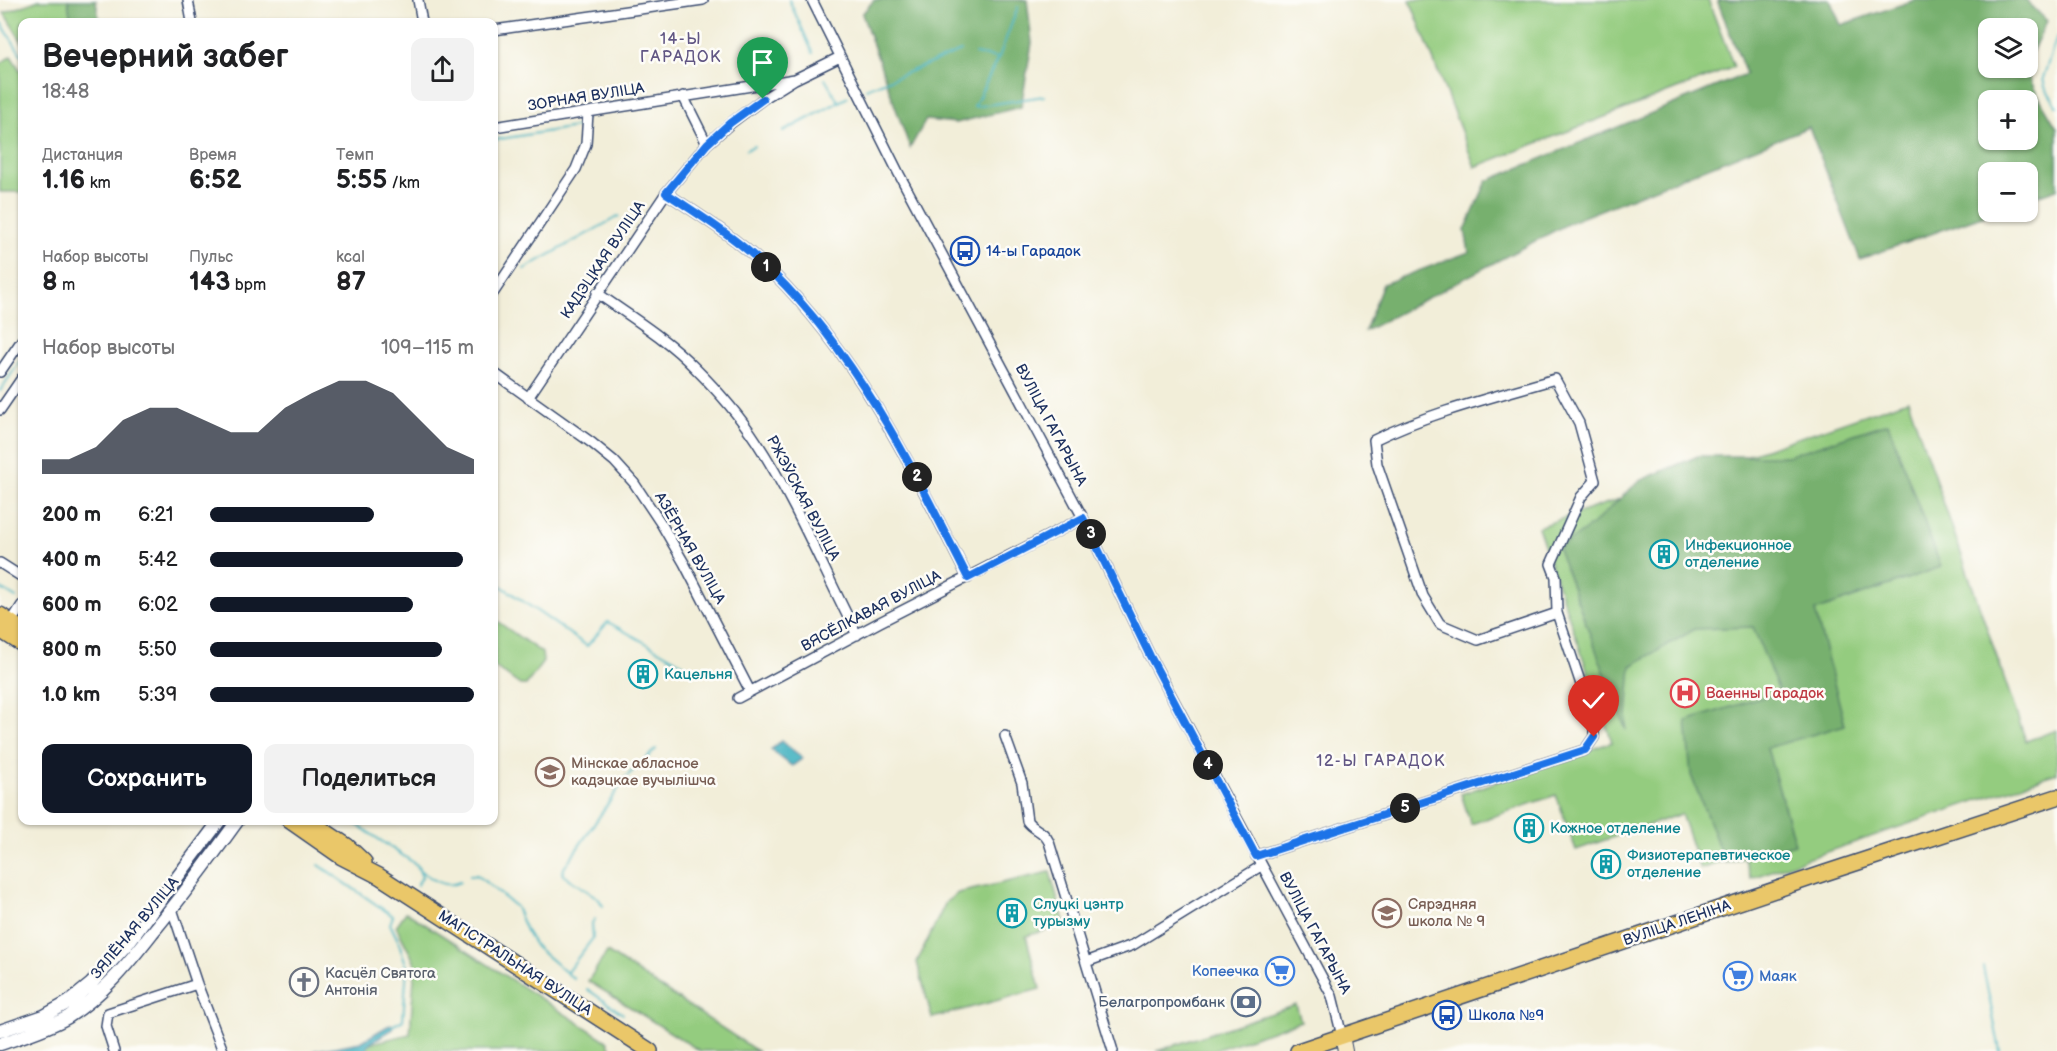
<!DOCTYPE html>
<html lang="ru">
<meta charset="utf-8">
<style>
body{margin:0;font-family:"Balsamiq Sans",sans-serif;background:#f2f2f2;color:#202124;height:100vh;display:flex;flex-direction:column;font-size:22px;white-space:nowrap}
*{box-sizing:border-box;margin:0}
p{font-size:20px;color:#757577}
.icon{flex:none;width:33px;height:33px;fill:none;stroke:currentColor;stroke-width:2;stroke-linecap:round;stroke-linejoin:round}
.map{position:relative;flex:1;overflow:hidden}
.sheet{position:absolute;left:18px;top:18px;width:480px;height:807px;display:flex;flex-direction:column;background:#fff;border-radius:12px;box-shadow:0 2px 4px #0004}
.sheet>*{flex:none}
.fabs{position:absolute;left:1978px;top:18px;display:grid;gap:12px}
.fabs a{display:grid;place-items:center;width:60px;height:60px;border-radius:12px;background:#fff;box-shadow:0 2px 4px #0004;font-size:30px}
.pin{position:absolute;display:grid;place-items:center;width:51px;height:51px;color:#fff;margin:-62px -26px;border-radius:50% 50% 50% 0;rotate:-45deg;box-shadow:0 0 6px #0007}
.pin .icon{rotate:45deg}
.km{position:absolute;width:30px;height:30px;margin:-15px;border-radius:50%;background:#222;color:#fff;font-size:16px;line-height:30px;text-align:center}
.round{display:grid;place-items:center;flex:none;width:63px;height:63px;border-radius:12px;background:#f2f2f2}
.overview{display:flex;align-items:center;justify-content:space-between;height:102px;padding:0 24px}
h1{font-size:33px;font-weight:700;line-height:45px}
.metrics{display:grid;grid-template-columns:repeat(3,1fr);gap:9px;height:102px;padding:6px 24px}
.metrics div{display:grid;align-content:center}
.metrics b{font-size:26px;font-weight:700}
.metrics small{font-size:16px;font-weight:400}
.metrics p{font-size:16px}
.chart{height:168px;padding:12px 24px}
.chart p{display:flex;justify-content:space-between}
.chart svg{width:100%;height:108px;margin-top:6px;fill:#111827;opacity:.7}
.button{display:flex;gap:12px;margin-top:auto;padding:12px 24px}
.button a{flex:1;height:69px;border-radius:12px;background:#111827;color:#fff;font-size:24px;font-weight:700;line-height:69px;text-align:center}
.button a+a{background:#f2f2f2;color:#202124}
ul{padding:0 24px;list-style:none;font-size:20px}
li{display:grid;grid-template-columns:96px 72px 1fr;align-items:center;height:45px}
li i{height:15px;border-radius:8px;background:#111827}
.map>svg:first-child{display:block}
.green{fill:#94cc7f;stroke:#587e6e;stroke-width:1.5}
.forest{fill:#77b06e;stroke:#497066;stroke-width:1.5;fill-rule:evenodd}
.water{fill:#45b3c1;stroke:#307190;stroke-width:1.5}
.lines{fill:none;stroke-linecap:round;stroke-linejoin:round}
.stream{stroke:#45b3c1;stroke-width:2}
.minor-casing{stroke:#3b4c70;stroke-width:12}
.tertiary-casing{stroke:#3b4c70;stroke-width:15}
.secondary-casing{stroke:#3b4c70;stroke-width:16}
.primary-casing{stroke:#3b4c70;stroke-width:18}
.minor{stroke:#fff;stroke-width:9}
.tertiary{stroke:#fff;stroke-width:12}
.secondary{stroke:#f7e9c3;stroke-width:14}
.primary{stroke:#eac769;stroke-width:15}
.route-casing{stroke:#fff;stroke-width:12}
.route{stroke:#1a73e8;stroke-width:8}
.labels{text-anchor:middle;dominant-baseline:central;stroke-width:5;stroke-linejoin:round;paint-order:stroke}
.street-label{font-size:15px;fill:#1b2f5e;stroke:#fdfcf7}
.transit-label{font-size:15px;fill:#164399;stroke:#fdfcf7;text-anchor:start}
.culture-label{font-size:15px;fill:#0d838f;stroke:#fdfcf7;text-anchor:start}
.health-label{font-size:15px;fill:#be3a42;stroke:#fdfcf7;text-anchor:start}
.education-label{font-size:15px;fill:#785e54;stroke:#fdfcf7;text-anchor:start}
.shop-label{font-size:15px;fill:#366cbe;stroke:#fdfcf7;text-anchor:end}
.worship-label{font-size:15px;fill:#5b616d;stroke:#fdfcf7;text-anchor:start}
.service-label{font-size:15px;fill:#4e5e75;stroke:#fdfcf7;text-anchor:end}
.neighbourhood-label{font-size:16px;letter-spacing:1.5px;fill:#615684;stroke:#fdfcf7}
</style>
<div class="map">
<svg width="2057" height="1051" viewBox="0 0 2057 1051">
<rect width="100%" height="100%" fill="#fdfcf7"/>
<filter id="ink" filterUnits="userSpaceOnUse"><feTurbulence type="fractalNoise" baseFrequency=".0167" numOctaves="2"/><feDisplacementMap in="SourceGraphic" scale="12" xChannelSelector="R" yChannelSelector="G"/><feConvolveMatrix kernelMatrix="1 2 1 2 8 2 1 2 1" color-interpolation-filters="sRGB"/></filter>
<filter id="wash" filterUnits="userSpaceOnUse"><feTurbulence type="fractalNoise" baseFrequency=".008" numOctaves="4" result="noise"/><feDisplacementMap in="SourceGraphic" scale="24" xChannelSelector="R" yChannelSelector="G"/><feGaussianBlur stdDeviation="1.35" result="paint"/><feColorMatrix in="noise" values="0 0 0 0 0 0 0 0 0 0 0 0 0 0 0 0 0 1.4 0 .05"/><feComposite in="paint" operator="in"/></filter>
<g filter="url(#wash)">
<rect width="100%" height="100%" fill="#f2eed9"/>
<path class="green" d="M39 0H68L71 22H22V42L4 13Z
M1410 0H1708L1734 67 1475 167Z
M11 56 22 73V192H0V64Z
M1908 400 2026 741 2057 730V773L1751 878 1743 855 1700 869 1681 814 1576 850 1556 795 1471 824 1461 794 1612 742 1538 527Z
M494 619 542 653 543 662 526 685H520L494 666Z
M1050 872 1065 925 1026 936 1040 989 932 1018 917 962 946 902 958 893Z
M406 912 607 1041 612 1051H339L410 1034 415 963 396 926Z
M607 952 757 1051H700L588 981Z
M1296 1005 1301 1021 1212 1051H1157Z"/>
<path class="forest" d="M68 0H96L99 22H71Z
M874 0H1027L1032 43 1021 107 956 123 926 120 910 148 862 14Z
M1717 0H1830L1841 25 1915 0H2026L2047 21 2028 60V28H1989V68H2025L2036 92 2057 128V189L2028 199V172H1989V212H1993L1860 259 1809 127 1573 221 1365 331 1383 284 1469 252 1465 230 1487 181 1746 74ZM2028 100V140H1989V100Z
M1888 423 1941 567 1815 611 1845 725 1767 748 1795 844 1725 863 1691 775 1686 721 1779 692 1753 627 1695 629 1631 666 1626 730 1558 549 1592 525 1639 481 1698 456H1787Z"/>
<path class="water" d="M781 741 803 758 792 766 771 750Z
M391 1024 393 1029 367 1045 368 1051H313L361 1042Z"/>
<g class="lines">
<path class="stream" d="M789 0 813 53
M0 21 22 56
M2057 37 2043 78 2045 87 2057 106
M975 54 998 58 974 107 1044 96
M999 57 1018 7
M825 79 838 101
M866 89 961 51
M783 132 848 97
M494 140 582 126
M746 150 754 146
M524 269 619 216
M0 391 22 358
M494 581 587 646 608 622 694 670
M0 588 16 598
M350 820 417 865 422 877 417 885
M319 865 393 916 390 924 398 940 407 967 403 1020 392 1026
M422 872C434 880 445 889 460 882
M470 876 477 875 516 907 526 931 536 947 574 979
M603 906 598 898 566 877 563 875 564 868 627 776 656 749
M1983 967 2000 1051
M567 972 593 938 592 923 595 919
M587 989 623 1014"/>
</g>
</g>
<g filter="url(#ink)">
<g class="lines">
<g class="minor-casing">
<path id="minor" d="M188 0 192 22
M418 0 422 22
M812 0 899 174 1083 518 1150 656 1332 996 1342 1036
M494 30 703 0
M683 96 707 144
M494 127 795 79 840 57
M666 193C703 217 740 241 772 272 860 358 913 470 968 578
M494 292 576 169 586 144 588 113
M597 293C631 317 666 338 695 368 717 390 739 415 756 441 796 502 824 571 857 635
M0 372 22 340
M494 373 592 443 614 461 634 483 662 525 684 563 750 691
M528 398 666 193 707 144 731 123 763 99 795 79
M0 410 22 378
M0 563 22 577
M11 622 22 605
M738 698 880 622 1083 518
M1005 736 1022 783 1027 821C1034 831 1043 829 1049 842L1113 1051
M1256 856 1585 750 1594 737V723L1557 613 1556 577 1551 564 1581 497 1595 481 1579 423 1555 379C1497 396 1428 413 1374 440L1377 464 1423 596 1440 624 1478 640 1557 613
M172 909 197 984 223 1051
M1086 962 1133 945 1261 866
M114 1051 106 1026 108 1013 197 984"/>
</g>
<g class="tertiary-casing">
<path id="tertiary" d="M0 1031 44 1016 69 1002 91 984 129 942 220 820
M0 1044C23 1036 47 1029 68 1017 102 995 127 965 152 933 182 897 210 859 238 820"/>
</g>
<g class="secondary-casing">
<path id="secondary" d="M1342 1036 1345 1051"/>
</g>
<g class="primary-casing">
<path id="primary" d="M0 615 22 630
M0 630 22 644
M289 820 342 857 379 876 650 1051
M308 820 347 846 364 862
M1298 1051 1825 873 2057 797"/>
</g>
<use href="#minor" class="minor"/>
<use href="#tertiary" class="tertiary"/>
<use href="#secondary" class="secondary"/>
<use href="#primary" class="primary"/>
</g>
</g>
<g class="lines" filter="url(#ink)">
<g class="route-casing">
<path id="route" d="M763 99 730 123 707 144 666 193C703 217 740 241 772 272 860 358 913 469 968 578L1083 518 1150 656 1256 856 1585 750 1594 737"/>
</g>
<use href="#route" class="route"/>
</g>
<defs>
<g id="bus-ring" transform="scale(1.5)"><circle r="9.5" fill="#fdfcf7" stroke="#1a4fb4" stroke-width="1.5"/><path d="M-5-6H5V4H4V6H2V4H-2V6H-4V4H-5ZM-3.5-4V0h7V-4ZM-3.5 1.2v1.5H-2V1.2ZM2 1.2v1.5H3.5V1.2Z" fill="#1a4fb4"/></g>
<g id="building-ring" transform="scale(1.5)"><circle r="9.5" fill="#fdfcf7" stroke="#0f9aa8" stroke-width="1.5"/><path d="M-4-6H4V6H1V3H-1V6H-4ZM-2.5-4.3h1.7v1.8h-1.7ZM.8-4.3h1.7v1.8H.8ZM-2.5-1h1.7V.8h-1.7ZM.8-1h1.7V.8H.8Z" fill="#0f9aa8"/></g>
<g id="hospital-ring" transform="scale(1.5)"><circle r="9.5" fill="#fdfcf7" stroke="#e0444e" stroke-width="1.5"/><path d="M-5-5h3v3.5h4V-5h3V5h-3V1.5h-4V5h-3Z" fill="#e0444e"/></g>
<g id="school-ring" transform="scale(1.5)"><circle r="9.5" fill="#fdfcf7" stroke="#8d6e63" stroke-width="1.5"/><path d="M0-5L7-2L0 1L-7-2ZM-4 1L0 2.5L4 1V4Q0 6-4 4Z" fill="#8d6e63"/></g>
<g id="supermarket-ring" transform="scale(1.5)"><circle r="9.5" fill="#fdfcf7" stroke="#3f7fe0" stroke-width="1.5"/><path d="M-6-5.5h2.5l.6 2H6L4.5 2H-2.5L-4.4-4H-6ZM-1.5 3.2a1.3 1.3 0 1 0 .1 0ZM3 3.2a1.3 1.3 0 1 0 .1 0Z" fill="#3f7fe0"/></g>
<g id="church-ring" transform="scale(1.5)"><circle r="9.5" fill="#fdfcf7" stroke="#6b7280" stroke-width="1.5"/><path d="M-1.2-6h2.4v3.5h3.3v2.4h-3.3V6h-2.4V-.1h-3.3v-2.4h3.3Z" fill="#6b7280"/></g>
<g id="bank-ring" transform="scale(1.5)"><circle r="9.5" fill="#fdfcf7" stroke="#5c6f8a" stroke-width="1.5"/><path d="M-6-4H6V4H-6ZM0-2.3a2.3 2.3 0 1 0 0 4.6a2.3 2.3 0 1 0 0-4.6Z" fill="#5c6f8a"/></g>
</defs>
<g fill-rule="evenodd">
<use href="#bus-ring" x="965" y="251"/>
<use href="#building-ring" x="1664" y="554"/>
<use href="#building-ring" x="643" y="674"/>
<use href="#hospital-ring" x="1685" y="693"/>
<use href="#school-ring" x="550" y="772"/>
<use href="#building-ring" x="1529" y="828"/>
<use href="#building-ring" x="1606" y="864"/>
<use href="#building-ring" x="1012" y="913"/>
<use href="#school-ring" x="1387" y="913"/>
<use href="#supermarket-ring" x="1280" y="971"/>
<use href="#supermarket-ring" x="1738" y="976"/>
<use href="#church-ring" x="304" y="982"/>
<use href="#bank-ring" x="1246" y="1002"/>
<use href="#bus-ring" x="1447" y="1015"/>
</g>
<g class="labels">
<g class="street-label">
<text transform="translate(586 97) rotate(-9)">ЗОРНАЯ ВУЛІЦА</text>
<text transform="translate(603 260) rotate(-56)">КАДЭЦКАЯ ВУЛІЦА</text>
<text transform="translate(1051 425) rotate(62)">ВУЛІЦА ГАГАРЫНА</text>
<text transform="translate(803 498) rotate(62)">РЖЭЎСКАЯ ВУЛІЦА</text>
<text transform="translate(690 548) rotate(60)">АЗЁРНАЯ ВУЛІЦА</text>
<text transform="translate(871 611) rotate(-28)">ВЯСЁЛКАВАЯ ВУЛІЦА</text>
<text transform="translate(1677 923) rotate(-19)">ВУЛІЦА ЛЕНІНА</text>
<text transform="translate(135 928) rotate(-50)">ЗЯЛЁНАЯ ВУЛІЦА</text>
<text transform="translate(1315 933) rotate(62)">ВУЛІЦА ГАГАРЫНА</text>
<text transform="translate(515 963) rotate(33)">МАГІСТРАЛЬНАЯ ВУЛІЦА</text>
</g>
<g class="transit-label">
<text x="986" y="251">14-ы Гарадок</text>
<text x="1468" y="1015">Школа №9</text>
</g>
<g class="culture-label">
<text x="1685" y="545">Инфекционное<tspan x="1685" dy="17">отделение</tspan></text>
<text x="664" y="674">Кацельня</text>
<text x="1550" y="828">Кожное отделение</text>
<text x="1627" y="855">Физиотерапевтическое<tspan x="1627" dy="17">отделение</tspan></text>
<text x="1033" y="904">Слуцкі цэнтр<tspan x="1033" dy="17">турызму</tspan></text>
</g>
<g class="health-label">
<text x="1706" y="693">Ваенны Гарадок</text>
</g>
<g class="education-label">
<text x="571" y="763">Мінскае абласное<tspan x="571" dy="17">кадэцкае вучылішча</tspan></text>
<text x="1408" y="904">Сярэдняя<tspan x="1408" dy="17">школа № 9</tspan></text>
</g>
<g class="shop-label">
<text x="1259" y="971">Копеечка</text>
<text x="1759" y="976" text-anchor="start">Маяк</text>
</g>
<g class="worship-label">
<text x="325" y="973">Касцёл Святога<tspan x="325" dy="17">Антонія</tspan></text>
</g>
<g class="service-label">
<text x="1225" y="1002">Белагропромбанк</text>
</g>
<g class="neighbourhood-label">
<text x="681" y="39">14-Ы<tspan x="681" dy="18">ГАРАДОК</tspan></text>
<text x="1381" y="761">12-Ы ГАРАДОК</text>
</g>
</g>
</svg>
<div class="fabs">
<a><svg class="icon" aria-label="layers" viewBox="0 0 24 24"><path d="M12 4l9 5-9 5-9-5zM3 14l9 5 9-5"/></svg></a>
<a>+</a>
<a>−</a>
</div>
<div class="pin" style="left:763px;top:99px;background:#1e9e55"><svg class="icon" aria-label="arrive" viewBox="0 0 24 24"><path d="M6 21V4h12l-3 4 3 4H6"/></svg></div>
<div class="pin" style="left:1594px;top:737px;background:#d93025"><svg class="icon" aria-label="check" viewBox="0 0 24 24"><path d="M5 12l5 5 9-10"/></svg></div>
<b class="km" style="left:766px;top:267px">1</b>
<b class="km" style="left:917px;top:477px">2</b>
<b class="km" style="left:1091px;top:534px">3</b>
<b class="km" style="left:1208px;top:765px">4</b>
<b class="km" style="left:1405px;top:808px">5</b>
<section class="sheet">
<div class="overview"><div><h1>Вечерний забег</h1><p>18:48</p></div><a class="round"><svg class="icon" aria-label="share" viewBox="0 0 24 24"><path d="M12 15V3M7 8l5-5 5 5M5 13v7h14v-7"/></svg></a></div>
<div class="metrics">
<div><p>Дистанция</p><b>1.16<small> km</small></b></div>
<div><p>Время</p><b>6:52</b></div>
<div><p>Темп</p><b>5:55<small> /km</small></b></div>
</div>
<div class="metrics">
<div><p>Набор высоты</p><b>8<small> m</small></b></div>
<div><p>Пульс</p><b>143<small> bpm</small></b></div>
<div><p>kcal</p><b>87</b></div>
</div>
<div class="chart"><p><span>Набор высоты</span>109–115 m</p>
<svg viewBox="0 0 160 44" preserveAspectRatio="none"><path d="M0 44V38L10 38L20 33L30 22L40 17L50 17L60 22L70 27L80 27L90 17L100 11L110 6L120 6L130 11L140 22L150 33L160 38V44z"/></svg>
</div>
<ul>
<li><b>200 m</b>6:21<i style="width:62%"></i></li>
<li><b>400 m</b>5:42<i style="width:96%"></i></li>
<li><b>600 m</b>6:02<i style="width:77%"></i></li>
<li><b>800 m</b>5:50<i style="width:88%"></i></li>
<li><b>1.0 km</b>5:39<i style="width:100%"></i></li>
</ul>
<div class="button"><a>Сохранить</a><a>Поделиться</a></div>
</section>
</div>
